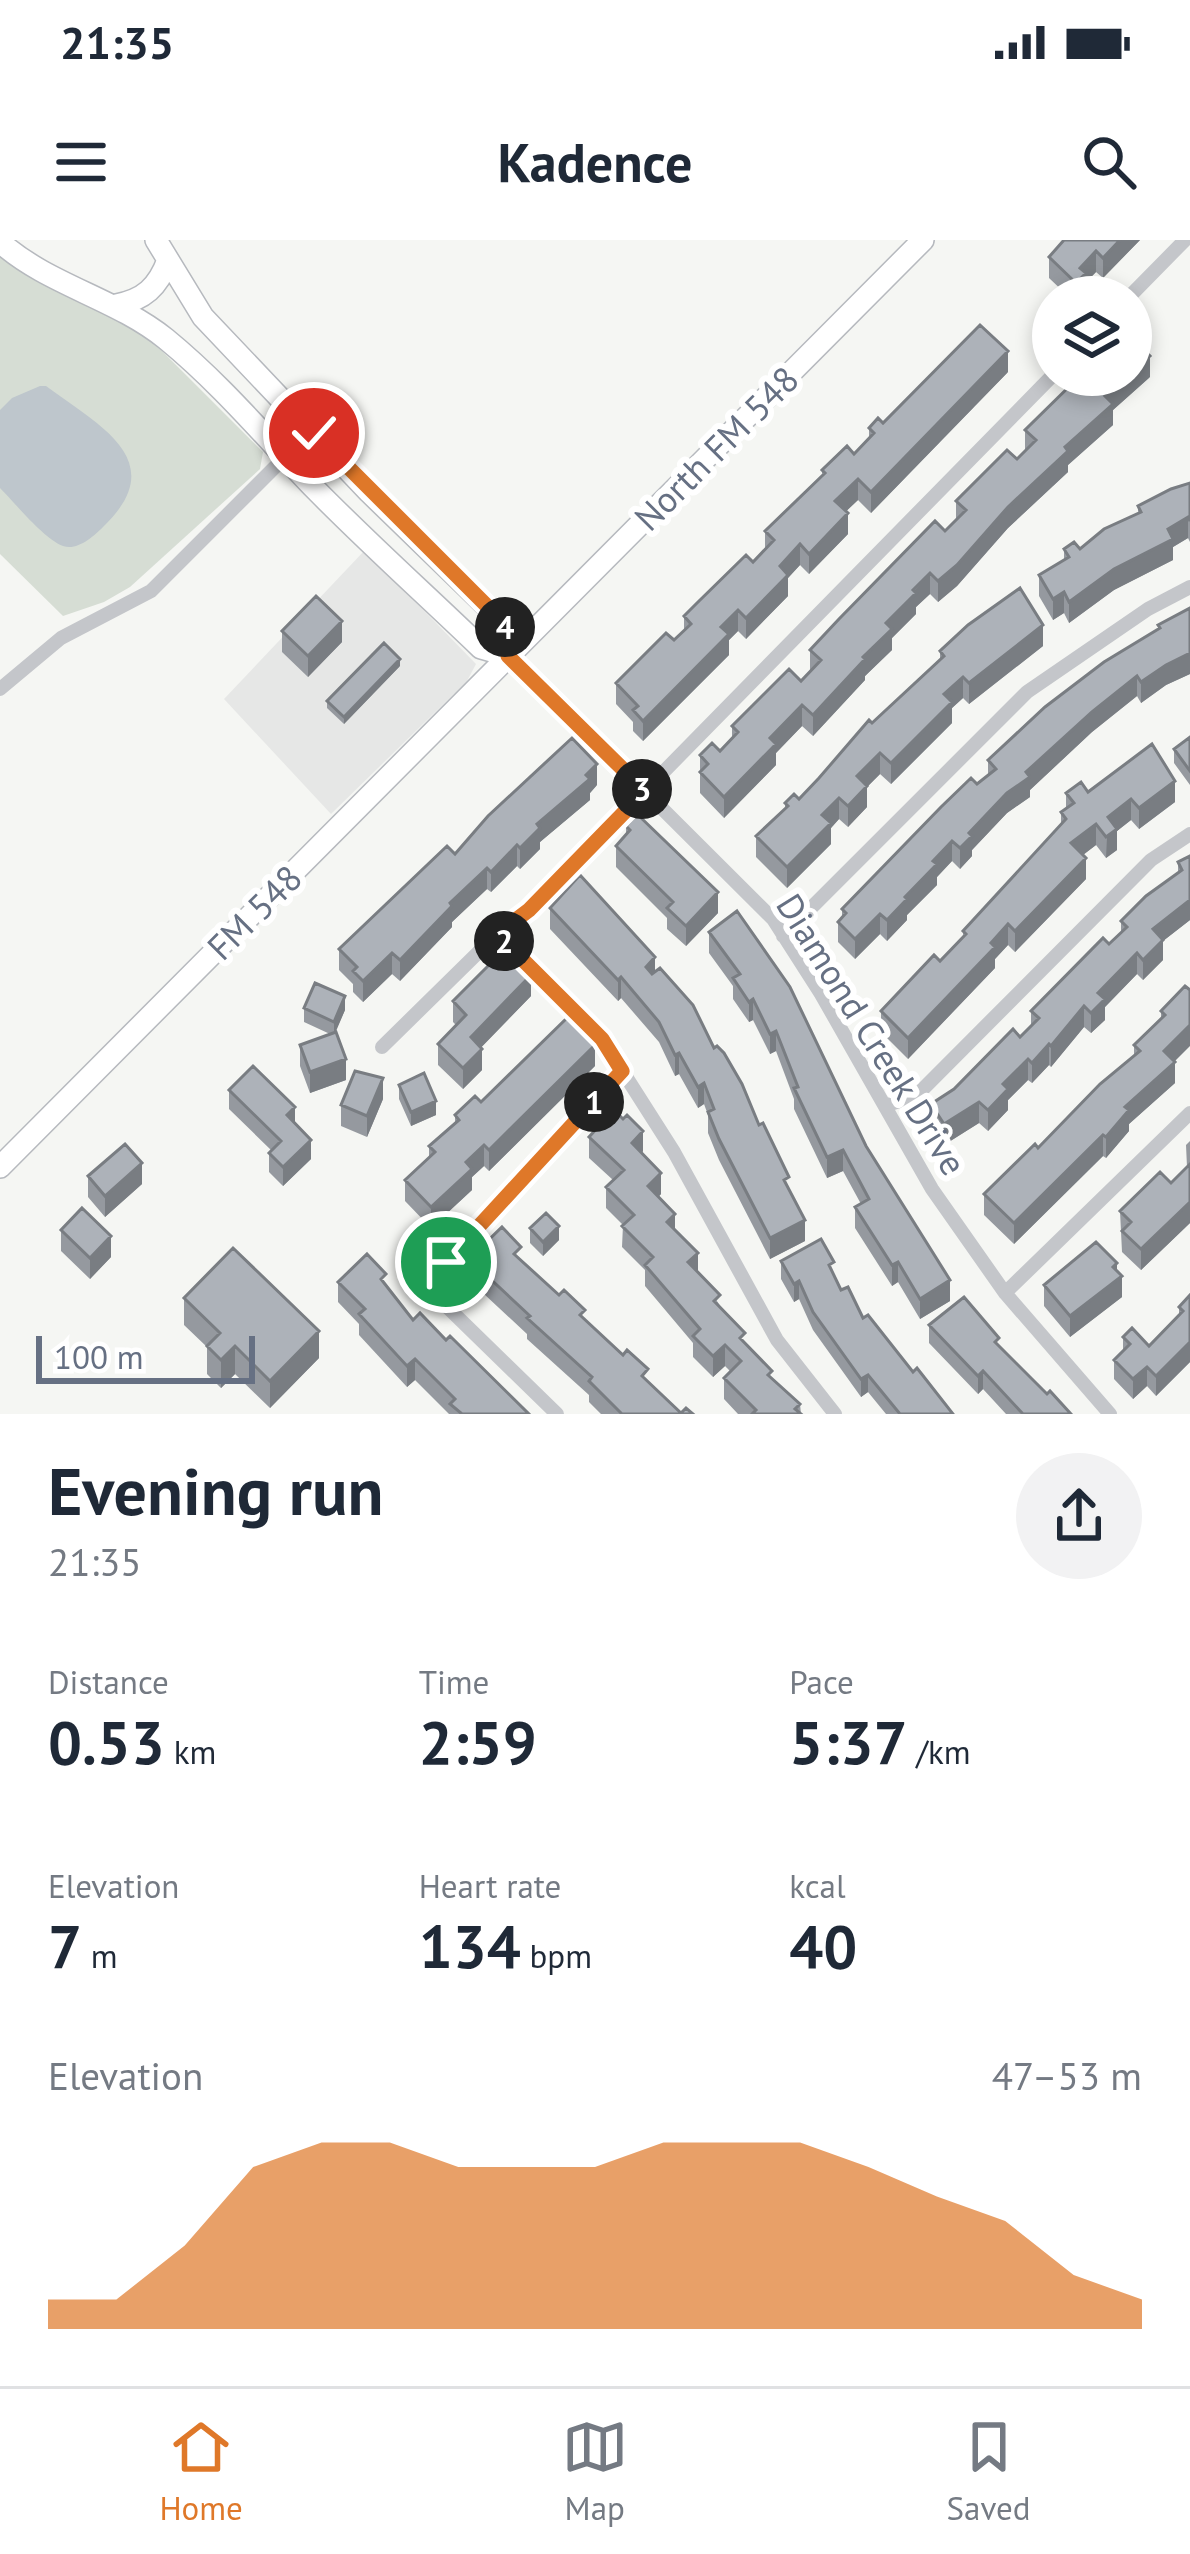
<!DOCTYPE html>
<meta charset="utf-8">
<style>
body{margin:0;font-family:"PT Sans",sans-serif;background:#f2f2f3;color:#1f2937;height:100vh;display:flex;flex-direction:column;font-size:45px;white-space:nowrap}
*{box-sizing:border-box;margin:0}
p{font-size:39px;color:#747a83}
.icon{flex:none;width:66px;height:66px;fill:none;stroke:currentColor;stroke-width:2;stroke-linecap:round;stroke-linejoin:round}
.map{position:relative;height:1174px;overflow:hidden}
.side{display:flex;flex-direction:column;background:#fff;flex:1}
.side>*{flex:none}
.buttons{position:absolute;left:1032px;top:36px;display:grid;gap:24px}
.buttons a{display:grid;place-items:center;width:120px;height:120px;border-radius:50%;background:#fff;box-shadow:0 6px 18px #0003;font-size:60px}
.scale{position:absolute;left:36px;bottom:30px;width:219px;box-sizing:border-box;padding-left:12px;border:6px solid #667083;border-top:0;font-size:33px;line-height:42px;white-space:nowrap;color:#667083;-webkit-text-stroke:9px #fff;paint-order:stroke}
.pin{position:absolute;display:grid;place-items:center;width:102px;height:102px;color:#fff;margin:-51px;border:6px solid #fff;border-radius:50%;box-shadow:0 3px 12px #0007}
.km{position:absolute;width:60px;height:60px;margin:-30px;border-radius:50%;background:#222;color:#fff;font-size:33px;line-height:60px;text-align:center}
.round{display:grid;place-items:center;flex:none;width:126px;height:126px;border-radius:63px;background:#f2f2f3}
.headline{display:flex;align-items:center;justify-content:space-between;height:204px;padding:0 48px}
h1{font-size:66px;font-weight:600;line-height:90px}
.figures{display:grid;grid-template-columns:repeat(3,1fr);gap:18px;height:204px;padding:12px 48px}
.figures div{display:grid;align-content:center}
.figures b{font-size:60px;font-weight:600}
.figures small{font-size:33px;font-weight:400}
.figures p{font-size:33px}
.chart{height:336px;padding:24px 48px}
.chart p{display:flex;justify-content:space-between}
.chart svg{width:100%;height:216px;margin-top:12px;fill:#df7829;opacity:.7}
.status{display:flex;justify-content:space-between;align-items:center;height:84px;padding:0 60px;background:#fff;direction:ltr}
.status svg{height:33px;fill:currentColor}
header{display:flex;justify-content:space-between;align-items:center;height:156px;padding:0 48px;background:#fff;font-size:54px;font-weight:600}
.tab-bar{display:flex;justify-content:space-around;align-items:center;height:168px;border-top:3px solid #e0e1e3;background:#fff;font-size:33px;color:#747a83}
.tab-bar a{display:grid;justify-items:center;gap:6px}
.tab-bar .active{color:#df7829}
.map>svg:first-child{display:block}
.built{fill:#e6e7e6}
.green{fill:#d6ddd4}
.water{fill:#bec6cc}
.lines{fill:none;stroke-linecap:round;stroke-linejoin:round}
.secondary-casing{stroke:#b6b9be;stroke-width:24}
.minor{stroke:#c4c6ca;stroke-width:14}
.secondary{stroke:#fff;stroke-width:21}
.wall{fill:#95999f}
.shaded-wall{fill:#797d82}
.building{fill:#adb2b9;stroke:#797d82;stroke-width:3}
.route-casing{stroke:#fff;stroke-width:24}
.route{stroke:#df7829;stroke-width:15}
.labels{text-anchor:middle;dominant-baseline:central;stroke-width:12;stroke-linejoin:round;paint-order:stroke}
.street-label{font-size:36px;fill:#667083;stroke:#fff}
</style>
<div class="status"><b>21:35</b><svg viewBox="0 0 49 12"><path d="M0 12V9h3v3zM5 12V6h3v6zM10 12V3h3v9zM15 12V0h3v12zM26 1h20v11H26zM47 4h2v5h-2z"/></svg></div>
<header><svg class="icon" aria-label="menu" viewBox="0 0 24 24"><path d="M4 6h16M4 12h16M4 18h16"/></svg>Kadence<svg class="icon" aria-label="search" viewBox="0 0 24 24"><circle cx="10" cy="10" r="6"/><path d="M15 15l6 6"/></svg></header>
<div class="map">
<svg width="1190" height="1174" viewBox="0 0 1190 1174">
<rect width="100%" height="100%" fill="#f5f6f3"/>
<path class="built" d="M365 310 476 424 467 441 331 574 224 459Z"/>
<path class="green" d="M0 13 143 92 263 212 260 229 130 347 104 362 63 376 0 314Z"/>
<path class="water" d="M40 146H46C100 186 172 221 103 287 93 297 77 311 63 306 44 299 15 263 0 248V170L12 158Z"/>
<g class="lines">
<g class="secondary-casing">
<path id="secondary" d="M156 0 203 77 369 252 504 383 509 416
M0 2C48 45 115 58 166 99 221 144 266 198 315 249 369 304 426 355 481 408L509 416
M116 65C144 60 158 47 168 20
M0 927 923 0"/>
</g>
<path class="minor" d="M1129 57 1185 0
M509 416 773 679 821 754 932 949 1005 1053 1110 1174
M0 449 61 398 151 351 286 216
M497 694 602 799 674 912 777 1100 835 1174
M783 696 1027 452 1148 369 1190 347
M382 807 497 694 529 669 1053 135
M885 866 917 855 1151 620 1190 594
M1005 1053 1190 873
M557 1174 439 1059 436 1040 446 1021 622 831"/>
<use href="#secondary" class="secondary"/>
</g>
<path class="wall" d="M1064 0H1140L1103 38 1096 32 1086 42V54L1084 57H1069L1049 38V17Z
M1008 132 871 273 858 260 846 271 848 294 809 334 800 325 788 338V356L746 399 738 391 729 400V415L643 501 633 491V482L616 464V443L674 400 684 391V376L753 322 765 309V291L822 236V230L854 214 869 199V188Z
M1150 137 1113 170V185L1068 225V232L1008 288 957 346 938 362 930 354 916 367V374L892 398V410L865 436V440L813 496 802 486 776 513V525L724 578 700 553V515L720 511 732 499V486L801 441 810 431V410L956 280V261L1017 219 1025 211V190Z
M1190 243V302L1188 298 1173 307V320L1114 350 1069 383 1064 373 1053 380 1039 356V335L1064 320V309H1080L1138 273V266Z
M1190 368V434L1166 445 1141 463 1137 456 1092 492 1030 550V557L1007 573 972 610V616L960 629 952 621 937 637V645L907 675V680L887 701 880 694 855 719 838 702V682L842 677V669L988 535V520L1158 389V385Z
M282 391 342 402 308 437 282 412Z
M1043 406 969 464 963 458 952 468V483L891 544 880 534 867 547V567L848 587 839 579 831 588V604L787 648 756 617V596L785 568V563L799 559 872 483 940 419V411Z
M400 426 344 484 327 468V461Z
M1190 497V545L1174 523V509Z
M597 545 590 553V560L540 602V609L520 629 517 626 491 652 487 649 452 682V687L400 741 392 734 363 762 353 752V744L339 730V709L455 614Z
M1088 552 1175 562 1139 589 1131 580 1117 591V610L1106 618 1096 605 1083 615 1086 639 1015 712 1008 705 995 719V728L908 819 881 792V771L940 721 963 698V691L1061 585V572L1066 569V553Z
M626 586 718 673 686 706 667 689V678L616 627V606L626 595Z
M1190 616V680L1163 701V720L1143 740 1137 734 1105 767V780L1091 793 1084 787 1051 827 1049 825 1032 843 1028 840 1008 860V870L988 891 979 883 944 905 931 884V864L954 849 1020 797 1031 786V771L1121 693V681L1178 632V622Z
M550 668 655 732 714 808 759 885 789 951 805 1001 770 1019 719 920 708 893V875L704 864 698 868 679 834 675 836 659 802 621 758 618 761 550 689Z
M709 692 866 906 950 1061 920 1079 898 1042 892 1046 855 988V967L861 964 843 931 827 938 794 869V859L776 811 770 814 753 780 749 782 733 759V746L709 713Z
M1185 746 1175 821V843L1129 884V891L1106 918 1103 916 1014 1004 984 975V954L1038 908 1134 816V805L1161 778V771Z
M531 756 481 807 482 830 463 849 438 825V804L456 785 453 782V761Z
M304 768 345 770 335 792 346 840 310 853 300 826V805L330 794 304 782Z
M595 826 489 931 484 926 472 937V950L431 988 405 961V940L429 918V906L455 883V875L481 862Z
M399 845 436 875 411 886 399 859Z
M229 850 295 884 311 919 283 946 269 932V913L272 911 229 869Z
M383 859 367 897 341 886V865Z
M589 897 643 911 642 913 661 954 658 957 698 1032 745 1104 772 1139 800 1164 801 1174H738L724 1159V1138L731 1132 725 1126 713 1137 693 1117V1103L645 1046V1030L622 1007 623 985 606 968V947L613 940 589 918Z
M1190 901V983L1141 1030 1122 1012 1120 971 1171 943 1187 927 1186 905Z
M88 936 142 944 105 977 88 957Z
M530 988 559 1000 543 1016 530 1003Z
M61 990 111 1017 90 1039 61 1011Z
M469 1019 521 1020 585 1079 681 1173 693 1174H601L589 1162V1155L527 1099V1094L469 1040Z
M781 1021 834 1035 841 1050 863 1078 953 1174H886L868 1152 861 1157 813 1090 799 1059 794 1062 781 1039Z
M1117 1031 1122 1057 1070 1097 1044 1066V1045Z
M338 1042 386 1046 413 1080 446 1100 529 1174H449L415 1140 407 1147 359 1095V1084L338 1062Z
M1190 1055V1122L1156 1156 1147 1146 1133 1159 1114 1139V1120L1123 1111V1097L1149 1106 1179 1075V1067Z
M184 1058 319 1118 270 1168 235 1134 221 1148 207 1134V1107L184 1085Z
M929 1085 999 1106 1047 1154 1071 1174H1006L983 1149 978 1154 929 1103Z"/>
<path class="shaded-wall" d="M1120 0H1140L1103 38V18Z
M1096 11V32L1086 42V54L1084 57H1076V43L1080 28Z
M1008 111V132L871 273V252Z
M1150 116V137L1113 170V185L1068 225V232L1008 288 957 346 938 362V341L1065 207 1105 156 1128 135H1131V133Z
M858 239V260L835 282V261Z
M848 273V294L809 334V314Z
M1188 277V298L1173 307V320L1114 350 1069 383V362L1168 289Z
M800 304V325L788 338V356L746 399V378L780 326Z
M930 333V354L916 367V374L892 398V410L865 436V440L813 496V475L863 417 886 383Z
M1064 352V373L1053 380V359Z
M738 370V391L729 400V415L643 501V481L721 387Z
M342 381V402L308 437V416Z
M1043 385V406L969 464V443Z
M1190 413V434L1166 445 1141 463V442L1166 425Z
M400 419V426L344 484V477Z
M1137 436V456L1092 492 1030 550V557L1007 573 972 610V616L960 629V608L969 593 1026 532 1092 472Z
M963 437V458L952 468V483L891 544V523L944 454Z
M802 465V486L776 513V525L724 578V557L770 498Z
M880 513V534L867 547V567L848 587V566L857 536Z
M597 524V545L590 553V560L540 602V609L520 629V608L537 584Z
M1175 541V562L1139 589V568Z
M839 558V579L831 588V604L787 648V627L822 575Z
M1131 559V580L1117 591V610L1106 618 1108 577Z
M1096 584V605L1071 624V603Z
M952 601V621L937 637V645L907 675V680L887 701V680L933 621Z
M517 605V626L491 652V632Z
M1086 618V639L1015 712V691Z
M487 628V649L452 682V687L400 741V720L450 663Z
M718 652V673L686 706V686Z
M1190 660V680L1163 701V720L1143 740V720L1153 689Z
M880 674V694L855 719V699Z
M1008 684V705L995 719V728L908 819V798Z
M392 713V734L363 762V741Z
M1137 713V734L1105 767V780L1091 793V773L1098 753Z
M655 717V738L646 727Z
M531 735V756L471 818V797Z
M621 737V758L618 761V740Z
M345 756V770L334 796V782Z
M753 759V780L749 782V762Z
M1084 766V787L1051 827V806Z
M1190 785V806L1171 825 1175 822V843L1129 884V891L1106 918V897L1125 867 1164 811Z
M776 791V811L770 814V794Z
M1049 804V825L1032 843V823Z
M595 805V826L489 931V910Z
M482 809V830L463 849V828Z
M679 813V834L675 836V815Z
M346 819V840L310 853V832Z
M1028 819V840L1008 860V870L988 891V870L1003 844Z
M383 838V859L367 897V876Z
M704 843V864L698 868V847Z
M436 861V875L411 886V872Z
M979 862V883L944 905V884Z
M295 867V886L287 875Z
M643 891V911L632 924V903Z
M1103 895V916L1014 1004V983Z
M311 900V919L283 946V927Z
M484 905V926L472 937V950L431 988V967L466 922Z
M843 910V931L827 938V917Z
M142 923V944L105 977V956Z
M661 933V954L648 967V946Z
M1190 962V983L1141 1030V1009Z
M675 974V995L667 982Z
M805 980V1001L770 1019V998Z
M559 986V1000L543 1016V1002Z
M111 996V1017L90 1039V1018Z
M698 1013V1034L688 1022Z
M898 1022V1042L892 1046V1025Z
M1117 1023V1040L1122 1036V1057L1070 1097V1076Z
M950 1040V1061L920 1079V1059Z
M799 1041V1059L794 1062V1044Z
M319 1091V1118L270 1168V1141Z
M1190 1102V1122L1156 1156V1136Z
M725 1105V1126L713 1137V1116Z
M235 1106V1134L221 1148V1120Z
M415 1119V1140L407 1147V1126Z
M1147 1127V1146L1133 1159V1139Z
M983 1131V1149L978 1154V1136Z
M868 1135V1152L861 1157V1139Z"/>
<path class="building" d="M1064 0H1120L1103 18 1096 11 1080 28 1086 33 1076 43 1049 17Z
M980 85 1008 111 871 252 858 239 835 261 848 273 809 314 800 304 780 326 788 335 746 378 738 370 721 387 729 394 643 481 633 470 638 466 616 443 666 393 674 400 691 384 684 376 697 363 746 315 753 322 774 300 765 291 825 233 822 230 847 206 854 214 874 193 869 188 878 178 883 183Z
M1131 97 1150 116 1131 133Z
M1081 135H1128L1105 156 1113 164 1065 207 1068 211 1008 267 957 325 938 341 930 333 913 350 916 353 886 383 892 389 863 417 865 419 813 475 802 465 770 498 776 504 724 557 700 532 708 524 700 515 712 503 720 511 738 492 732 486 789 429 801 441 821 420 810 410 839 379 935 281 945 291 966 270 956 261 1007 210 1017 219 1036 200 1025 190Z
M1190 243V281L1188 277 1168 289 1173 299 1114 329 1069 362 1064 352 1053 359 1039 335 1069 317 1064 309 1074 302 1080 309 1104 289 1141 272 1138 266 1171 249Z
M1020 348 1043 385 969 443 963 437 944 454 952 462 891 523 880 513 857 536 867 546 848 566 839 558 822 575 831 583 787 627 756 596 788 566 785 563 794 554 799 559 819 538 869 480 872 483 944 416 940 411 968 385Z
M316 356 342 381 308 416 282 391Z
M1190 368V413L1166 425 1141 442 1137 436 1092 472 1026 532 1030 537 1007 553 969 593 972 596 960 608 952 601 933 621 937 624 905 657 907 659 887 680 880 674 855 699 838 682 846 673 842 669 941 567 971 538 977 544 996 529 988 520 1045 467 1104 422 1160 388 1158 385Z
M384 403 400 419 344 477 327 461Z
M1190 497V531L1174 509Z
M572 498 597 524 586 535 590 539 537 584 540 588 520 608 517 605 491 632 487 628 450 663 452 666 400 720 392 713 363 741 353 731 357 727 339 709 447 606 455 614 488 576Z
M1152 504 1175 541 1139 568 1131 559 1108 577 1117 589 1106 597 1096 584 1071 603 1086 618 1015 691 1008 684 991 703 995 707 908 798 881 771 934 715 940 721 966 694 963 691 1066 579 1061 572 1074 563 1066 553 1081 542 1088 552Z
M637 574 718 652 686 686 667 668 673 662 616 606 630 590 626 586Z
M1190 616V660L1153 689 1163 700 1143 720 1137 713 1098 753 1105 759 1091 773 1084 766 1051 806 1049 804 1032 823 1028 819 1003 844 1008 849 988 870 979 862 944 884 931 864 954 849 1013 789 1020 797 1039 778 1031 771 1103 698 1109 704 1127 687 1121 681 1146 656 1182 630 1178 622Z
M580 635 655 717 646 727 652 734 660 728 693 765 714 808 717 806 724 813 742 844 759 885 763 883 789 937 784 940 805 980 770 998 719 899 708 872 714 869 704 843 698 847 679 813 675 815 659 782 621 737 618 740 550 668Z
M737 671 790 747 866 906 950 1040 920 1059 898 1022 892 1025 855 967 869 959 843 910 827 917 794 848 798 847 776 791 770 794 753 759 749 762 733 738 740 734 709 692Z
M504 710 531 735 471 797 482 809 463 828 438 804 466 775 453 761Z
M315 743 345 756 334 782 304 768Z
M1185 746 1190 750V785L1164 811 1175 822 1125 867 1129 870 1106 897 1103 895 1014 983 984 954 1035 904 1038 908 1100 844 1140 811 1134 805 1165 775 1161 771Z
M568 777 595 805 489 910 484 905 466 922 472 929 431 967 405 940 435 912 429 906 459 880 455 875 475 856 481 862Z
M336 792 346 819 310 832 300 805Z
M253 826 295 867 287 875 311 900 283 927 269 913 281 901 229 850Z
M355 831 383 838 367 876 341 865Z
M424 833 436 861 411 872 399 845Z
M614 870 623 879 627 875 643 891 632 903 661 933 648 946 675 974 667 982 698 1013 688 1022 720 1055 714 1061 745 1093 740 1098 772 1131 768 1135 800 1164 795 1169 801 1174H752L756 1170 724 1138 741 1121 725 1105 713 1116 693 1096 700 1089 645 1025 653 1017 622 986 634 975 606 947 624 930 589 897Z
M125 904 142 923 105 956 88 936Z
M1190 924V962L1141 1009 1122 991 1131 982 1120 971 1160 932 1171 943Z
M82 968 111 996 90 1018 61 990Z
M546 973 559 986 543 1002 530 988Z
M502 987 521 1007 514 1014 559 1055 564 1050 585 1070 580 1075 623 1115 627 1110 648 1129 642 1136 681 1173 686 1168 693 1174H622L589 1141 592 1137 527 1078 530 1076 469 1019Z
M821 999 834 1022 829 1025 841 1050 848 1047 863 1078 868 1075 913 1132 917 1128 953 1174H900L868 1135 861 1139 813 1072 799 1041 794 1044 781 1021Z
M1096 1002 1117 1023 1113 1027 1122 1036 1070 1076 1044 1045Z
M233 1008 319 1091 270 1141 235 1106 221 1120 207 1106 220 1093 184 1058Z
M367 1014 386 1034 381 1039 413 1080 420 1073 446 1100 450 1096 529 1174H462L450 1164 455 1159 415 1119 407 1126 359 1074 365 1069 338 1042Z
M1190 1055V1102L1156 1136 1147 1127 1133 1139 1114 1120 1130 1104 1123 1097 1132 1088 1149 1106 1183 1071 1179 1067Z
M964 1057 999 1098 995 1102 1047 1154 1050 1151 1071 1174H1023L983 1131 978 1136 929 1085Z"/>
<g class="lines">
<g class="route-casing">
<path id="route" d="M314 193 504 383 508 416 645 551 529 670 497 694 602 799 622 831 446 1022"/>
</g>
<use href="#route" class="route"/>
</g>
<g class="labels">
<g class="street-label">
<text transform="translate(716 208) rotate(-45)">North FM 548</text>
<text transform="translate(254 672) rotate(-45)">FM 548</text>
<text transform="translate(872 794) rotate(58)">Diamond Creek Drive</text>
</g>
</g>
</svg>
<div class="buttons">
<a><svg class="icon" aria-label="layers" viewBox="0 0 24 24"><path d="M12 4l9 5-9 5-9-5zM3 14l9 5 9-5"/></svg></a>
</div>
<div class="scale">100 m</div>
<div class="pin" style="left:446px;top:1022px;background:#1e9e55"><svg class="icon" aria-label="arrive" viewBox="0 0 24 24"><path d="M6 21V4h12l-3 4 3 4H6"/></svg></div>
<div class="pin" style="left:314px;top:193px;background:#d93025"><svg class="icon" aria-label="check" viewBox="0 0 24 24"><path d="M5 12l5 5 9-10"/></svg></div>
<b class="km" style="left:594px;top:862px">1</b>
<b class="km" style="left:504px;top:701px">2</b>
<b class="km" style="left:642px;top:549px">3</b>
<b class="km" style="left:505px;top:387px">4</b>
</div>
<section class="side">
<div class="headline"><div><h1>Evening run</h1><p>21:35</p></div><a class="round"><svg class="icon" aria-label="share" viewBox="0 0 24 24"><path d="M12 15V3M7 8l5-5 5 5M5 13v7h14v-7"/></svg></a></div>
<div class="figures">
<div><p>Distance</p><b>0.53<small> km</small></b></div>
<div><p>Time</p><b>2:59</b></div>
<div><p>Pace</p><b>5:37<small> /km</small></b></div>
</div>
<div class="figures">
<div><p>Elevation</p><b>7<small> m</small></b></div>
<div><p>Heart rate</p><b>134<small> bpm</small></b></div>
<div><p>kcal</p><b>40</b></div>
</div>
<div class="chart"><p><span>Elevation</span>47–53 m</p>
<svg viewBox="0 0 160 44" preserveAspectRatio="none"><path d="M0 44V38L10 38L20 27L30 11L40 6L50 6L60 11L70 11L80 11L90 6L100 6L110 6L120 11L130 17L140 22L150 33L160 38V44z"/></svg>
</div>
</section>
<nav class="tab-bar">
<a class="active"><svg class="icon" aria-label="home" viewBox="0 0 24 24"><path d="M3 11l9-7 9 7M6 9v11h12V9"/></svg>Home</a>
<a><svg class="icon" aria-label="map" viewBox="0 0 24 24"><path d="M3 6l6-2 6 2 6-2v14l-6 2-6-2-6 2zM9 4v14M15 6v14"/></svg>Map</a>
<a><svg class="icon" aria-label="saved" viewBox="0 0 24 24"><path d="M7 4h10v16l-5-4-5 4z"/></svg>Saved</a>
</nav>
